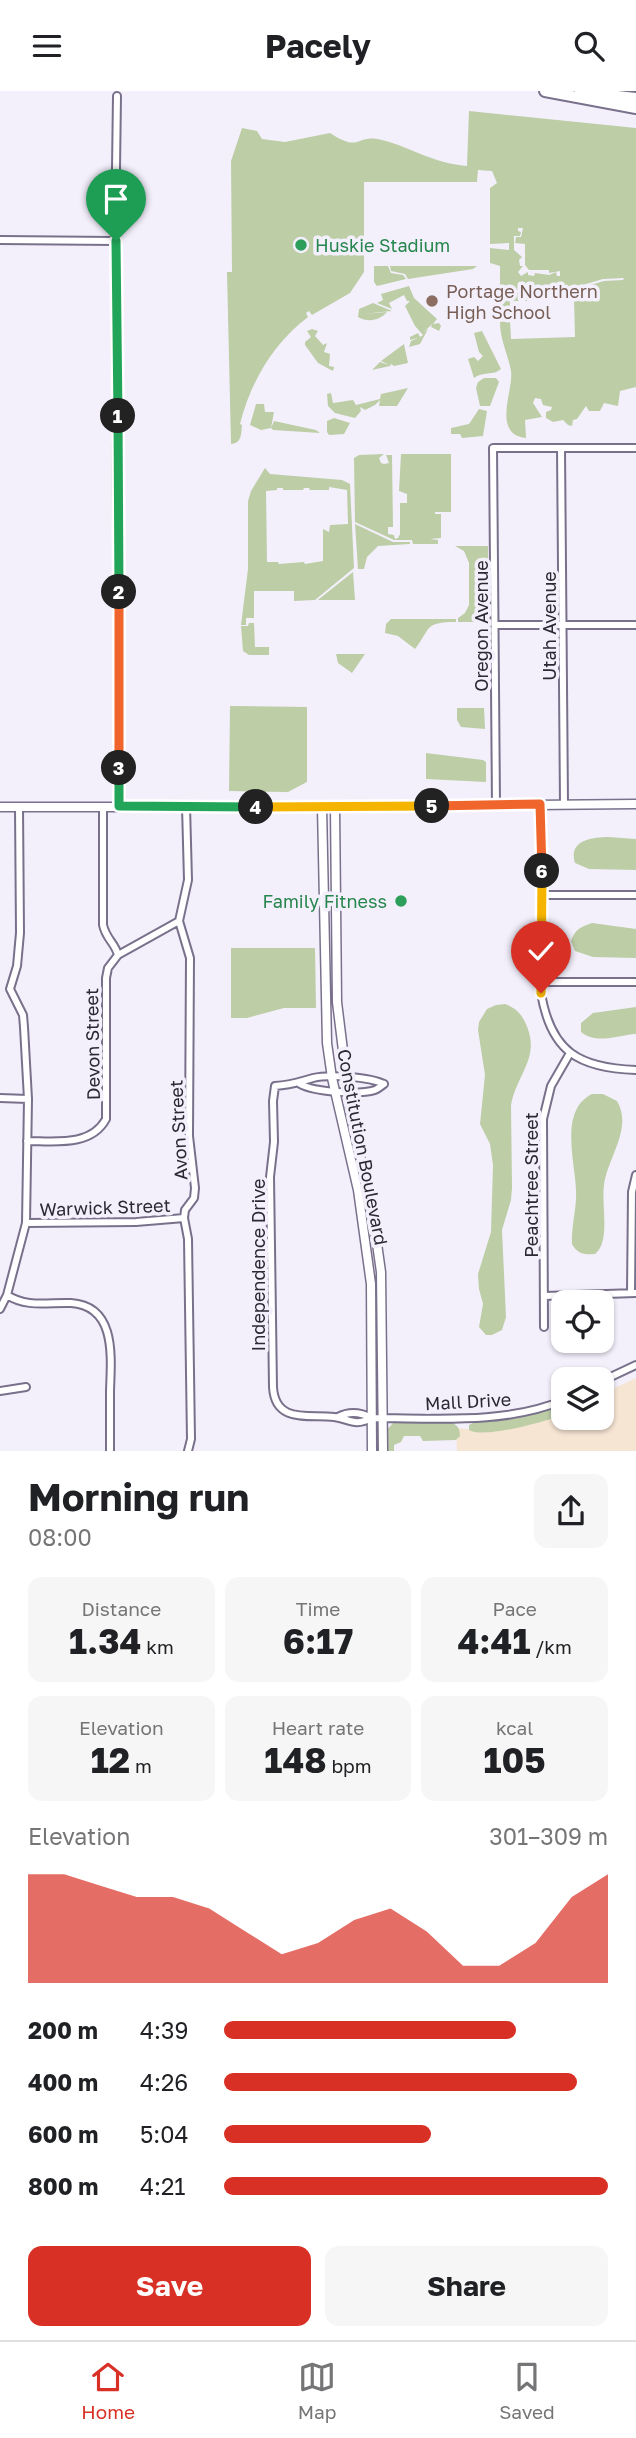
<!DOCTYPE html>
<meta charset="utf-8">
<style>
body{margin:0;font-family:"Golos Text",sans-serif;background:#f6f6f6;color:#202124;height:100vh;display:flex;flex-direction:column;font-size:26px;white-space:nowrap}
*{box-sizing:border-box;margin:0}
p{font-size:23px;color:#757577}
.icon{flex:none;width:38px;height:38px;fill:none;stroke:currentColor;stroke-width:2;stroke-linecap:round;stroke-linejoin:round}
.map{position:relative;height:1360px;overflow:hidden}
.side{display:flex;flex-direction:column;background:#fff;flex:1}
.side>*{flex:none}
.tools{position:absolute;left:551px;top:1199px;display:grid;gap:14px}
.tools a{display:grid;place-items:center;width:63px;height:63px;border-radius:14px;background:#fff;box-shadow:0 2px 5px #0004;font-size:35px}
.pin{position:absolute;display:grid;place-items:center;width:60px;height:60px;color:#fff;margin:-72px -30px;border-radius:50% 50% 50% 0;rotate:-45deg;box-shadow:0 0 7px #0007}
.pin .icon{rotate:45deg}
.km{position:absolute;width:35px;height:35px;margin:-18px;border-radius:50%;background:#222;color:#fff;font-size:19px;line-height:35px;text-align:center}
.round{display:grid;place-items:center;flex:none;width:74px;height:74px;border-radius:14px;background:#f6f6f6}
.headline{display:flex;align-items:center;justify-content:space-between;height:119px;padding:0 28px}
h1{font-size:38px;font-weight:700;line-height:52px}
.figures{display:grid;grid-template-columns:repeat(3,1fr);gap:10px;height:119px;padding:7px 28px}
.figures div{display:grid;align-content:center;border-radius:14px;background:#f6f6f6;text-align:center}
.figures b{font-size:35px;font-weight:700}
.figures small{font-size:19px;font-weight:400}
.figures p{font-size:19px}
.chart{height:196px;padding:14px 28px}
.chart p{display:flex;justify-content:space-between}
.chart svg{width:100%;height:126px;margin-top:7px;fill:#d93025;opacity:.7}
.primary-button{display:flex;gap:14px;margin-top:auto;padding:14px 28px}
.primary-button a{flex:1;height:80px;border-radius:14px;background:#d93025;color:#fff;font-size:28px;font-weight:700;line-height:80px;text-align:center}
.primary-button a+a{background:#f6f6f6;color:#202124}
ul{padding:0 28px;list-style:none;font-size:23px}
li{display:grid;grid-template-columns:112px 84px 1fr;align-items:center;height:52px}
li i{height:18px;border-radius:9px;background:#d93025}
header{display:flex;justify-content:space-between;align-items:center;height:91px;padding:0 28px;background:#fff;font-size:32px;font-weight:700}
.menu{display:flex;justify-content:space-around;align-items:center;height:98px;border-top:2px solid #e0e0e0;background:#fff;font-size:19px;color:#757577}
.menu a{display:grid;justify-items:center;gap:4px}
.menu .on{color:#d93025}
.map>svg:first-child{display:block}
.commercial{fill:#f7e5d4}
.green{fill:#bdcda6;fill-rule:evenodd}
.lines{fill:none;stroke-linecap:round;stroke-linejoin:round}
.minor-casing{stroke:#79718b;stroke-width:10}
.tertiary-casing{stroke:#79718b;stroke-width:11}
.motorway-casing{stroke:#79718b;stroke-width:14}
.minor{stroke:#fff;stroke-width:6}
.tertiary{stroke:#fff;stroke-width:8}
.motorway{stroke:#fff;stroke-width:10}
.split-1-casing{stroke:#fff;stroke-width:14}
.split-2-casing{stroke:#fff;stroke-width:14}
.split-3-casing{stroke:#fff;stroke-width:14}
.split-4-casing{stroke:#fff;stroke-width:14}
.split-5-casing{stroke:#fff;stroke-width:14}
.split-6-casing{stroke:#fff;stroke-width:14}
.split-7-casing{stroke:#fff;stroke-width:14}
.split-1{stroke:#22a559;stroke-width:9}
.split-2{stroke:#22a559;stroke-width:9}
.split-3{stroke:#f0652b;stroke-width:9}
.split-4{stroke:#22a559;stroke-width:9}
.split-5{stroke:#f5b400;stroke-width:9}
.split-6{stroke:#f0652b;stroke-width:9}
.split-7{stroke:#f5b400;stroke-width:9}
.leisure-dot{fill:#2e9e5b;stroke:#f3f0fc;stroke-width:2.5}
.education-dot{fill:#8d6e63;stroke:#f3f0fc;stroke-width:2.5}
.labels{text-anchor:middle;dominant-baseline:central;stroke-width:7;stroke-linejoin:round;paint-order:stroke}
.leisure-label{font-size:18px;fill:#27864d;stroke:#f3f0fc;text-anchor:start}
.education-label{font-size:18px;fill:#785e54;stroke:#f3f0fc;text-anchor:start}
.street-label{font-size:18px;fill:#2d2934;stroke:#f3f0fc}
</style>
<header><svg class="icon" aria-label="menu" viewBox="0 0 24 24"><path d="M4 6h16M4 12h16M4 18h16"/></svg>Pacely<svg class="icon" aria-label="search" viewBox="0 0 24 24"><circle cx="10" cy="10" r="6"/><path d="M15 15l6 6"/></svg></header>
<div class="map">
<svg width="636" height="1360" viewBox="0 0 636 1360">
<rect width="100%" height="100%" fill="#f3f0fc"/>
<path class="commercial" d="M636 1287V1360H457L456 1337 482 1339 563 1321 564 1326H602V1303Z"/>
<path class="green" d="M469 20 636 37V296L620 300 618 315 604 312 600 320H589L586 315 577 328 573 329 572 335 568 334 563 329 553 331 546 327V321L551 319 552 316 543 314 541 308 535 307 533 312 542 326 525 329 526 347C491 343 514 299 511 280 508 263 500 249 500 231L510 230 511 248 575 246 574 208 554 209 553 204H544L543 201 570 200 604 190 623 189 624 187 603 188 569 198 500 199V175L490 172V157L509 159V152L490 153V97L497 92 492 80 478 79 477 91H364V181L350 202 312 224 309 220 306 222 308 226C273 253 251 290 240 333L242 334C241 343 242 352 231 353L227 181H232L231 70 242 37 257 40 262 48 285 51 330 42C362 63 355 42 382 49 413 57 432 72 467 75ZM518 137H523L521 146H516L515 152 525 153V174L529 179H549V182L560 180V185H557L556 181 549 184 535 182 534 185 528 184V181L521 185 518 181 523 175H520L519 169 522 166 514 159V145H520L521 141 518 140Z
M374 175H388L391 182 403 184 406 188 377 195 374 191Z
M390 175H477L473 178 408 188 405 183 391 180Z
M409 195 414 207 437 228 433 233 439 232 441 235 439 240 431 236 432 233 423 242 428 238 420 253 409 256 411 250 418 247 410 249V246L418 242 420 246 423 244 415 235 405 215 410 210H407L404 204 389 212 392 218 377 212 383 209 381 203Z
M500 201H539V204H531V210H510V227L500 228Z
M373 212 392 220 362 223 387 221C380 229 369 232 358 226L359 218Z
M312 238 318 240 315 245 323 254 327 252 324 261 330 263 329 275 334 276 333 280 318 272 305 254V251L311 246 307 240Z
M482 240 501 278C494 285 482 280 474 287L468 268 474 266 478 270 483 265 479 261 474 242Z
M404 253 408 272 394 275 391 273 390 275 372 279 380 271 389 274 381 270Z
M496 287 499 291 490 315H480L476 297 478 291 484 287Z
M408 297 397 315H379L380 309 375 314 365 319 360 316 361 320 355 327 335 322 328 315 327 303 331 302 333 312 353 309 356 314 380 308 381 303Z
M256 313H264L265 321H274L271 337 274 330 316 339 320 342 273 339 271 337 261 339 250 334Z
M479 318 487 320 483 345 462 347 460 343H451V337L469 333Z
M334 327 350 332 344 343 329 344 327 341V330Z
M384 363 379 367 381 372 384 373 389 372 386 364H392L393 436H388V443L394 444 395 448 398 447 400 443V412H407V403L399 400 401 363H451V421H435V423H441V447L430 448 438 449V453H413L412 449H394L355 431 354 367 359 364Z
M265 377 270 383 342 389 350 393 354 477 315 509 294 510V500H254V527H246V534H241L248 478V410L251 400ZM329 396 347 399 348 433 330 434 329 441 323 438V470L305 473 304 471 279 473 278 471H267L266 400 277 399V397H283V399H303L304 397H309L310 399H329Z
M355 433 393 451H410V453L378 455 367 466 364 478H358Z
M455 455H488V524L485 527 479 528V531H458V527L465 522 469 514V472L464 460Z
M353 481 355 509H318L319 508Z
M391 528H456V531C423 531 431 538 415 558L398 545 385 542 386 533Z
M249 532H254L255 556H269V564H249L243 560 241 535H248Z
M336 563H365L352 582 338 572Z
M230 615 307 616V691L288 701 229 700Z
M457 617H484L485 638 461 636 457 629Z
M426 662 483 669 486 671V691L426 688Z
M608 746 636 748V779L589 778 575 772C568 750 591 746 608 746Z
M592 832 636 838V867L593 866 575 860 571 850C575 838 581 836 592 832Z
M231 857H315L316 917H284L247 927H231Z
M505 913C515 917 520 921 525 931 542 966 517 982 511 1014L512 1097 511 1109 502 1139 506 1226 502 1239 492 1244H486L479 1236 483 1213 479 1198 478 1183 491 1141 493 1074 490 1053 480 1033 485 984 478 939 479 931 487 918 496 914Z
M636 916V943C618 944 597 954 581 941V932L593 922Z
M592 1003H603L617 1010C633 1037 608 1066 604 1094 601 1113 611 1151 595 1163 585 1164 577 1163 572 1153 571 1135 577 1117 576 1099 575 1070 559 1019 592 1003Z
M563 1313 564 1326 566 1327 563 1328 561 1325C541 1331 485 1348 469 1339V1334L473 1332 517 1327Z
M449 1331C457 1333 460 1337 460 1345L456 1349 423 1350 420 1345H404L401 1351 394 1354V1360H386V1340L393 1332Z"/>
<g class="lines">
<g class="minor-casing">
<path id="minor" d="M117 5 115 150 119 715
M0 149 115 150
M561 357 564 713
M495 534H636
M540 713 541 902C551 962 580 977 636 979
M496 714 493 357H636
M186 715 188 789 179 830 190 867 189 1045 195 1097 194 1107 185 1119 184 1127 188 1148 191 1348 188 1360
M542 804H636
M118 864 179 830
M541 891H636
M300 993C314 1001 359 1004 375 999 378 998 381 995 384 993
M384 993C370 986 329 983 313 987 298 991 292 994 275 995L273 1010 274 1051 270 1086 273 1296C275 1333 309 1323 334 1326 350 1328 353 1336 372 1327 435 1327 504 1334 564 1309
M0 1007 28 1008
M27 1050C54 1050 91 1056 106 1028V887L108 877 118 864C115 852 106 848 103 834V716
M26 1132 136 1131 184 1127
M631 1202 632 1101 636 1084
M7 1204C27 1217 49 1211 71 1212 117 1215 111 1267 110 1300 110 1320 110 1340 110 1360
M545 1205 636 1202
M0 1218 7 1204 26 1132 28 1008 24 936 23 924 10 898 17 875 20 842 19 716
M544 1236 543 1028 551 995 570 962
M602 1290 636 1274
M0 1300 26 1296
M338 1326C349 1320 360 1321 372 1327"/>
</g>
<g class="tertiary-casing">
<path id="tertiary" d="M0 716H345L636 713
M322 716 327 952 332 987 358 1099 371 1193 372 1360
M335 716 337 911 348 1000 356 1048 371 1110 381 1181 383 1360"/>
</g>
<g class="motorway-casing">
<path id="motorway" d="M545 0 636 17
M580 1 636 7"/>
</g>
<use href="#minor" class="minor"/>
<use href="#tertiary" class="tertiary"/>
<use href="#motorway" class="motorway"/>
</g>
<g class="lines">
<g class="split-1-casing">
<path id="split-1" d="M116 150 118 325"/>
</g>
<g class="split-2-casing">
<path id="split-2" d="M118 325 119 501"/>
</g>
<g class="split-3-casing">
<path id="split-3" d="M119 501V677"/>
</g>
<g class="split-4-casing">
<path id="split-4" d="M119 677V715L256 716"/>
</g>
<g class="split-5-casing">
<path id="split-5" d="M256 716 432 715"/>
</g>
<g class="split-6-casing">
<path id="split-6" d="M432 715 540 713 542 780"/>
</g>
<g class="split-7-casing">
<path id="split-7" d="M541 902 542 780"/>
</g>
<use href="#split-1" class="split-1"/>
<use href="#split-2" class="split-2"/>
<use href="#split-3" class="split-3"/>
<use href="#split-4" class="split-4"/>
<use href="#split-5" class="split-5"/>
<use href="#split-6" class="split-6"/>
<use href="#split-7" class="split-7"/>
</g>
<g class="leisure-dot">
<circle cx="301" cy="154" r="7"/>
<circle cx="401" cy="810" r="7"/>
</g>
<circle class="education-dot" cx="432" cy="210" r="7"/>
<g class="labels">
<g class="leisure-label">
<text x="315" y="154">Huskie Stadium</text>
<text x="387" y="810" text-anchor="end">Family Fitness</text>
</g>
<g class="education-label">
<text x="446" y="200">Portage Northern<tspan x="446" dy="21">High School</tspan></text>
</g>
<g class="street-label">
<text transform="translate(481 535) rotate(-90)">Oregon Avenue</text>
<text transform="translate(549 535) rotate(-90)">Utah Avenue</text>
<text transform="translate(92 953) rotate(-91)">Devon Street</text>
<text transform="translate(178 1039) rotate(-93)">Avon Street</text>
<text transform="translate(363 1056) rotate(79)">Constitution Boulevard</text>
<text transform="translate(531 1094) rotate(-90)">Peachtree Street</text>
<text transform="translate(105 1116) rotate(-2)">Warwick Street</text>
<text transform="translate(258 1174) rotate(-90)">Independence Drive</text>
<text transform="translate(468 1310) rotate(-3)">Mall Drive</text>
</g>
</g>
</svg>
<div class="tools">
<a><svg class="icon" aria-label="locate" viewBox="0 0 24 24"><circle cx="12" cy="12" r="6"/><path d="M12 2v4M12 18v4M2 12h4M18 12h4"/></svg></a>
<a><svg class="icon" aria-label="layers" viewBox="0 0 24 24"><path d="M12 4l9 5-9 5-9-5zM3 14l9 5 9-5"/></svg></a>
</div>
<div class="pin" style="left:116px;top:150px;background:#1e9e55"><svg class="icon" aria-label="arrive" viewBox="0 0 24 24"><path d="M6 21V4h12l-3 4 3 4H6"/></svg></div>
<div class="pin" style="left:541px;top:902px;background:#d93025"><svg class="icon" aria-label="check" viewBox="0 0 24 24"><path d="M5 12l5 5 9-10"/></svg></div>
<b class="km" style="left:118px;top:325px">1</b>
<b class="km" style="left:119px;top:501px">2</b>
<b class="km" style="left:119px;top:677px">3</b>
<b class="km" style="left:256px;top:716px">4</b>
<b class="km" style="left:432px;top:715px">5</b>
<b class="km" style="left:542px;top:780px">6</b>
</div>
<section class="side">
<div class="headline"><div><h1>Morning run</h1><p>08:00</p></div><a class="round"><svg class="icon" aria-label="share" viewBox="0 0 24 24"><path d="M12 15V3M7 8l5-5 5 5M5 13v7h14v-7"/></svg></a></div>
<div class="figures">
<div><p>Distance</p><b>1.34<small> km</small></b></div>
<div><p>Time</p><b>6:17</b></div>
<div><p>Pace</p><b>4:41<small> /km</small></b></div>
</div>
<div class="figures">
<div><p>Elevation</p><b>12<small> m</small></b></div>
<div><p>Heart rate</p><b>148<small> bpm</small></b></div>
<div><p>kcal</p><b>105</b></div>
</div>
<div class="chart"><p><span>Elevation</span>301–309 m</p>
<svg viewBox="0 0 160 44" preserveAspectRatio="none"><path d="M0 44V6L10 6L20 10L30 14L40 14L50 18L60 26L70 34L80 30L90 22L100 18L110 26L120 38L130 38L140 30L150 14L160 6V44z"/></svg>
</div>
<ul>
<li><b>200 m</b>4:39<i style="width:76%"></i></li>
<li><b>400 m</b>4:26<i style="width:92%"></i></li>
<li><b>600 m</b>5:04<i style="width:54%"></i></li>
<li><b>800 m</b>4:21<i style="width:100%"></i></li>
</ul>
<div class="primary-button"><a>Save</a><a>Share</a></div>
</section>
<nav class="menu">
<a class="on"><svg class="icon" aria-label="home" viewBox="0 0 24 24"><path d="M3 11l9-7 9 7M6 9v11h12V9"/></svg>Home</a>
<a><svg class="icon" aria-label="map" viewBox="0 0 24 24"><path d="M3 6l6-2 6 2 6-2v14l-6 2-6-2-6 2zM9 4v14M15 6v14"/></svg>Map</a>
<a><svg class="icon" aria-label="saved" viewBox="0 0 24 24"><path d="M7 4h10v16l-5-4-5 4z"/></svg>Saved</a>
</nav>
